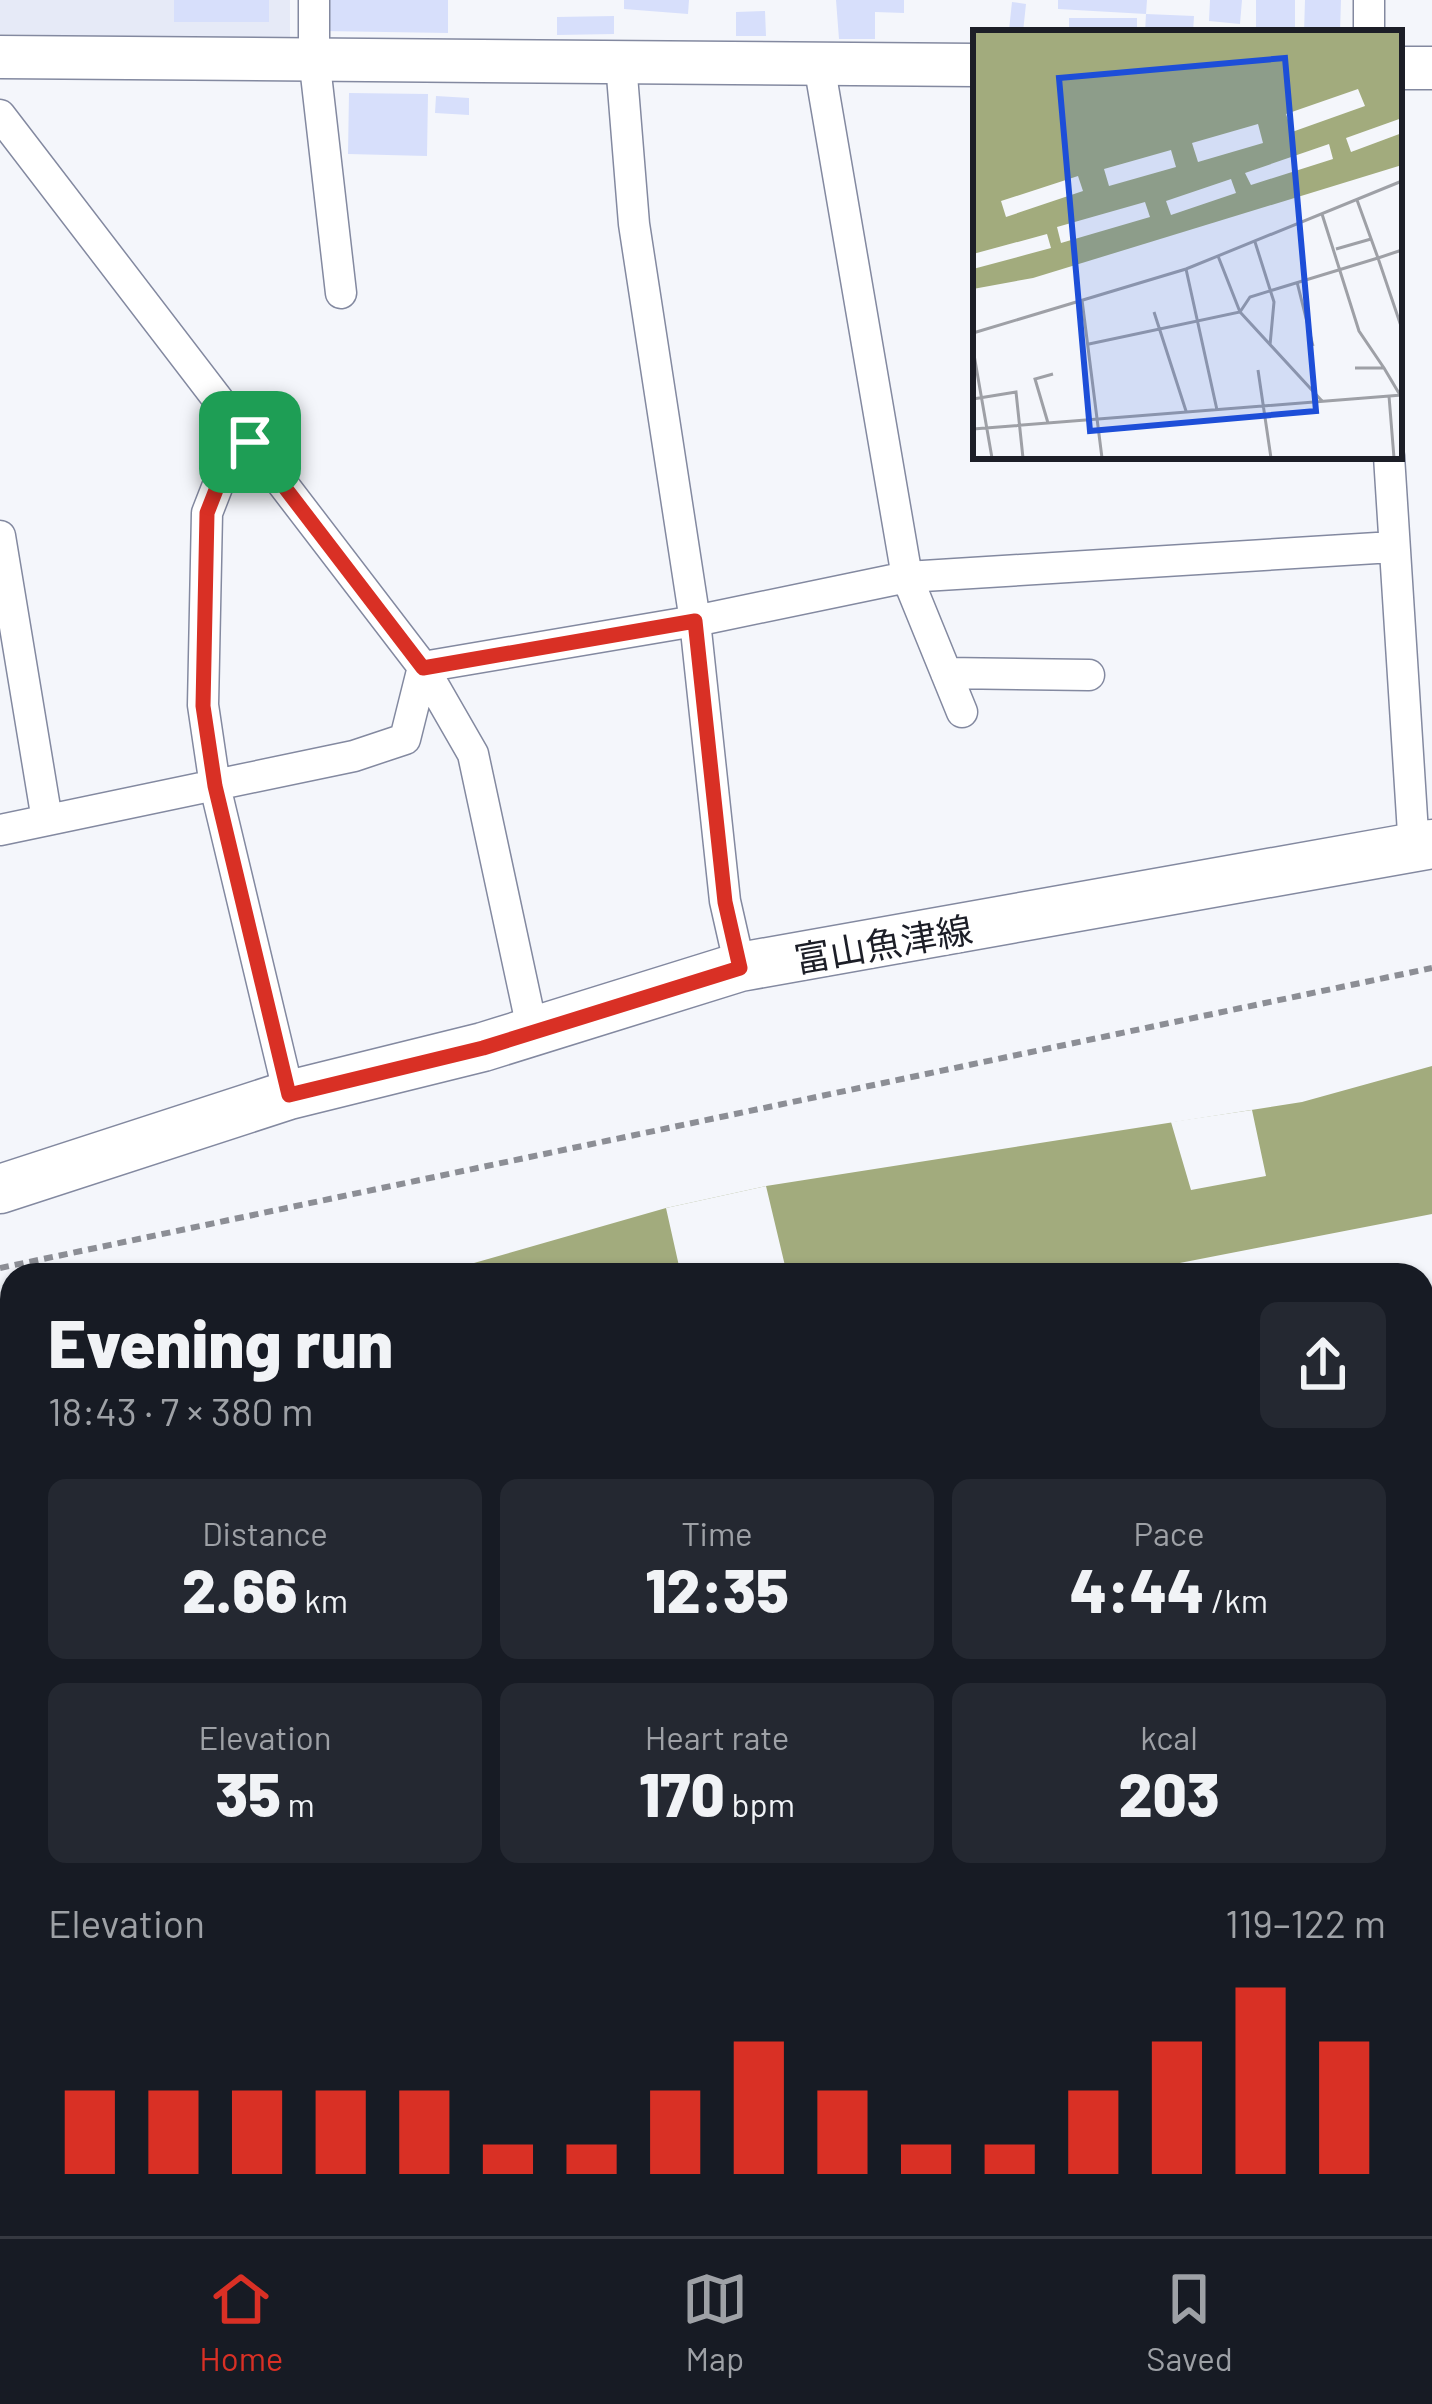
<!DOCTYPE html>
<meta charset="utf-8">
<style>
body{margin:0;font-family:Barlow,"Noto Sans JP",sans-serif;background:#242831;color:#f1f3f6;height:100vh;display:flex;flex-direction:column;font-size:45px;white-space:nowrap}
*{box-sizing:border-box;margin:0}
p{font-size:39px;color:#9ea1a6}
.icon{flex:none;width:66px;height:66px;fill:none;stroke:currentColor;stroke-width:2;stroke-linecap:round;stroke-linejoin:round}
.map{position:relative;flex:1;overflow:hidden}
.panel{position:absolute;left:0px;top:1263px;width:1434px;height:975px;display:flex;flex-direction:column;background:#171b24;border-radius:36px 36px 0 0;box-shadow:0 3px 9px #0004}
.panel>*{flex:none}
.pin{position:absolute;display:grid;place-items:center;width:102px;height:102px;color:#fff;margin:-51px;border-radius:24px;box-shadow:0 6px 18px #0006}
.round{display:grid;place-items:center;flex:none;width:126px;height:126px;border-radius:18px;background:#242831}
.summary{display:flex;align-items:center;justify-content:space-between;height:204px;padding:0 48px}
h1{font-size:66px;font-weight:800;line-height:90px}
.metrics{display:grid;grid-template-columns:repeat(3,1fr);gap:18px;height:204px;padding:12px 48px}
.metrics div{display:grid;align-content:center;border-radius:18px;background:#242831;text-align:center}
.metrics b{font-size:60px;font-weight:800}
.metrics small{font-size:33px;font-weight:400}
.metrics p{font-size:33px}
.chart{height:336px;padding:24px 48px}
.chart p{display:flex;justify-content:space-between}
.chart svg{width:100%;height:216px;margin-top:12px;stroke:#d93025;stroke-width:6}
.dock{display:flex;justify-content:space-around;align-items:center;height:168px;border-top:3px solid #363941;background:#171b24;font-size:33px;color:#9ea1a6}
.dock a{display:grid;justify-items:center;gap:6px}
.dock .selected{color:#d93025}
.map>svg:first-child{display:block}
.built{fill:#e6eaf7}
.water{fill:#a2ab7d}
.pier{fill:#f4f6fb}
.building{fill:#d7dffb}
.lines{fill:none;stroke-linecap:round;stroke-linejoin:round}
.street-casing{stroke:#8389a0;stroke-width:33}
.secondary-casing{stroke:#8389a0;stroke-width:45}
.primary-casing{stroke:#8389a0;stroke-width:51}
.path{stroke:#8c8e95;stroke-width:6;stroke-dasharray:9 6;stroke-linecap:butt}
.street{stroke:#fff;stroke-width:30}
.secondary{stroke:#fff;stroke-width:42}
.primary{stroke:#fff;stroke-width:48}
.route-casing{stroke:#fff;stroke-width:24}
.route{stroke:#d93025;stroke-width:15}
.labels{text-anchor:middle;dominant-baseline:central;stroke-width:10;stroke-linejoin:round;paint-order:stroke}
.street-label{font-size:36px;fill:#1c1e27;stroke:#fff}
.inset-road{fill:none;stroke:#9ea0a6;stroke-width:3}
.view{fill:#1d4ed8;fill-opacity:0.15;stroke:#1d4ed8;stroke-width:6}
.inset-edge{fill:none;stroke:#1c1e27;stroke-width:6}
</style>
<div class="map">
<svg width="1432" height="2236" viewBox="0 0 1432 2236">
<rect width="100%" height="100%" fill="#f4f6fb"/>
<path class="built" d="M0 0H290V40L0 34Z"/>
<path class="water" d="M1432 1066V2236H0V1379L12 1377V2226H1422V1275H432L666 1208 766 1186 1302 1102Z"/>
<path class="pier" d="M1252 1110 1266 1176 1191 1190 1171 1122Z
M766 1186 786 1270 765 1275H681L666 1208Z
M1432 1214V1317L1422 1319V1275H1118Z"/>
<path class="building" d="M174 0H269V22H174Z
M324 0H448V33L323 31Z
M624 0H689L688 14 624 9Z
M836 0H904V13L875 12V39H839Z
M1058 0H1147L1146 14 1194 16 1193 33H1145L1146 14 1058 9Z
M1210 0H1242L1240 24 1209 21Z
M1256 0H1295V33H1256Z
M1305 0H1341L1340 33H1304Z
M1012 2 1026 4 1023 32 1009 30Z
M765 11 766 36H736V12Z
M614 16V34L557 35V17Z
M1069 18H1137V33H1069Z
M349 93 428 94 427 156 348 154Z
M436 96 469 98V115L435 113Z"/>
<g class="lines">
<g class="street-casing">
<path id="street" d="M314 0V57L341 293
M1369 33V0
M621 63 634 224 695 621 725 901 740 967
M819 64 907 577 962 712
M0 115 423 667 473 754 533 1033
M251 442 223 472 207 513 203 705 215 786 289 1095
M1389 456 1414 849
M0 536 47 820
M423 667 695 621 907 577 1393 547
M946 673 1089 675
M0 830 354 756 405 739 423 667"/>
</g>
<g class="secondary-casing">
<path id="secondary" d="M0 57 976 65
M1399 68H1432"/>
</g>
<g class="primary-casing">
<path id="primary" d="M0 1189 289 1095 483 1047 740 967 1432 844"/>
</g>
<path class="path" d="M0 1268 1432 968"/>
<use href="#street" class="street"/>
<use href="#secondary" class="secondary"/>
<use href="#primary" class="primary"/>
</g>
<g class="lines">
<g class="route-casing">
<path id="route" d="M250 442 423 668 695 621 725 902 740 968 483 1048 289 1095 215 786 203 706 207 513 223 472Z"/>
</g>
<use href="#route" class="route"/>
</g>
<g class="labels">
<g class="street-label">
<text transform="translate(883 943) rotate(-10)">富山魚津線</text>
</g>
</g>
<g transform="translate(973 30)">
<rect width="429" height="429" fill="#f4f6fb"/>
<path d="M0 1H429V135L60 248 0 259Z" fill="#a2ab7d"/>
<path d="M385 59 392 76 319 102 313 84ZM429 88V103L378 122 373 108ZM285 94 290 113 225 132 219 113ZM356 114 360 129 278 155 272 143ZM198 120 203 137 136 156 131 139ZM105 146 110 161 33 187 28 171ZM258 149 263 163 198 185 193 171ZM172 172 177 187 88 213 84 197ZM74 204 78 218 0 239V224Z" fill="#f4f6fb"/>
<path class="inset-road" d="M349 184 386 301 411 338M282 212 301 272 297 315M363 219 398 209M429 220 405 228 429 299M245 226 267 282 349 371M213 239 244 380M324 252 340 316M109 270 129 428M181 282 213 381M0 303 213 239 429 151M116 314 267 282 277 267 405 228 384 170M0 319 19 428M382 338H411L427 365M285 340 298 428M416 366 421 428M0 369 43 362 50 428M75 393 62 349 80 344M0 399 429 365"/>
<path class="view" d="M312 28 343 381 117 401 86 48Z"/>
<rect width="429" height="429" class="inset-edge"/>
</g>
</svg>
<div class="pin" style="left:250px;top:442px;background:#1e9e55"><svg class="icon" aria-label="arrive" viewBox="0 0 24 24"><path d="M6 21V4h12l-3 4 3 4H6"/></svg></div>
<section class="panel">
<div class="summary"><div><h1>Evening run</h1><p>18:43 · 7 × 380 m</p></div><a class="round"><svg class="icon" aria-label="share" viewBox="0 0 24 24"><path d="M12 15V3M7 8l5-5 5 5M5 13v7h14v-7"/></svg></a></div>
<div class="metrics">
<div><p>Distance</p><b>2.66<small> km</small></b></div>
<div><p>Time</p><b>12:35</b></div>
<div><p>Pace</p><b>4:44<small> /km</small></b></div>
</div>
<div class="metrics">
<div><p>Elevation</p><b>35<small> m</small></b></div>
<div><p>Heart rate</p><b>170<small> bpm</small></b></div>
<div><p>kcal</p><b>203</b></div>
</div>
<div class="chart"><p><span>Elevation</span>119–122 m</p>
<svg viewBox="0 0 160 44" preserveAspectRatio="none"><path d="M5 44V27M15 44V27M25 44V27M35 44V27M45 44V27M55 44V38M65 44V38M75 44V27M85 44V17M95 44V27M105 44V38M115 44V38M125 44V27M135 44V17M145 44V6M155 44V17"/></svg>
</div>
</section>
</div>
<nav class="dock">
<a class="selected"><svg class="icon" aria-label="home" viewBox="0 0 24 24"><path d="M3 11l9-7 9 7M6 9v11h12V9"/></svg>Home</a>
<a><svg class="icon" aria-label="map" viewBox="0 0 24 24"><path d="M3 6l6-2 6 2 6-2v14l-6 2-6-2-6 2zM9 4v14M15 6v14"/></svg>Map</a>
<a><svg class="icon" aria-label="saved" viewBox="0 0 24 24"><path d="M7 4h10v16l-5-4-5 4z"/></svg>Saved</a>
</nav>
